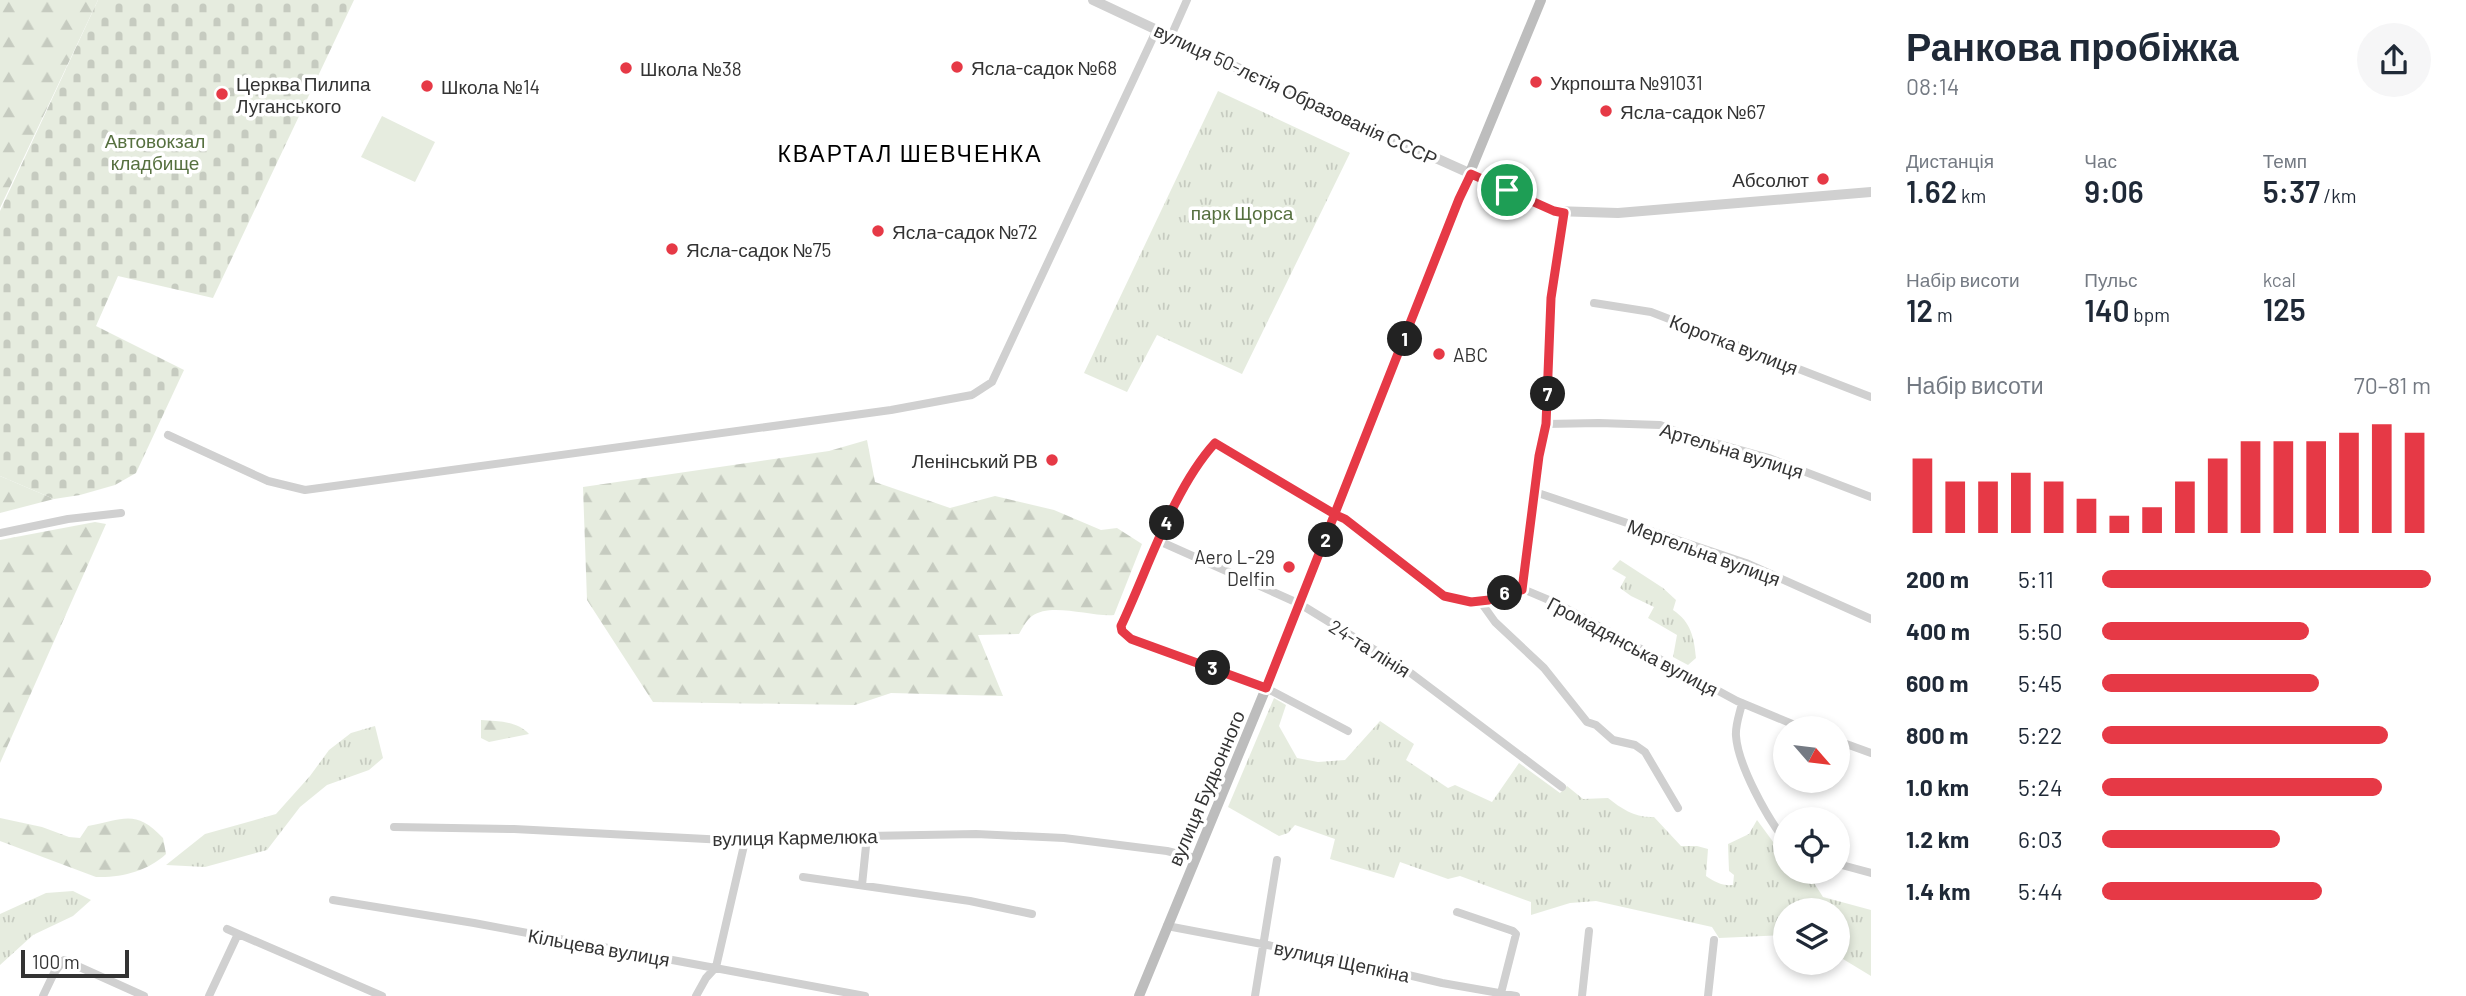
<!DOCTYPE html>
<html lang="uk">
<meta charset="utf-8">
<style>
body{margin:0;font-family:Barlow,sans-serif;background:#f6f6f7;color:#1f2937;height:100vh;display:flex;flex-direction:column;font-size:26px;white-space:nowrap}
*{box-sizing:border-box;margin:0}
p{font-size:23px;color:#747a83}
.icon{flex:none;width:38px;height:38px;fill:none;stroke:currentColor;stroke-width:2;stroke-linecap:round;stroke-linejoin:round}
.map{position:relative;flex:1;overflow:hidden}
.details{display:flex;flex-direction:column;background:#fff;width:595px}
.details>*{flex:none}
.needle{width:46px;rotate:118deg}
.controls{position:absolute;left:1773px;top:716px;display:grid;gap:14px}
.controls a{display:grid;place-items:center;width:77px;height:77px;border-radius:50%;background:#fff;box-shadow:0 4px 10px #0003;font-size:35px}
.scale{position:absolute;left:21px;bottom:18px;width:108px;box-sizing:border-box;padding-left:7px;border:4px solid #333;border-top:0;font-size:19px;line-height:24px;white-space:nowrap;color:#333;-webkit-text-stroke:5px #fff;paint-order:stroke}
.pin{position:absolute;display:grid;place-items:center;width:60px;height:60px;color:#fff;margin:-30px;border:4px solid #fff;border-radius:50%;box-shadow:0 2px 7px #0007}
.km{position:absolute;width:35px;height:35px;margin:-18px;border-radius:50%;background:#222;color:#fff;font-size:19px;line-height:35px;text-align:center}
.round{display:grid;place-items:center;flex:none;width:74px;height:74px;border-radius:37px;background:#f6f6f7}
.headline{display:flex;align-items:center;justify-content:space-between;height:119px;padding:0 35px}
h1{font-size:38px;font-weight:600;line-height:52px}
.metrics{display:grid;grid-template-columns:repeat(3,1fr);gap:10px;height:119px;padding:7px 35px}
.metrics div{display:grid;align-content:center}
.metrics b{font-size:30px;font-weight:600}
.metrics small{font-size:19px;font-weight:400}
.metrics p{font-size:19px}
.chart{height:196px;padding:14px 35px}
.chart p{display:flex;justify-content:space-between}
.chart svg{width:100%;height:126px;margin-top:7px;stroke:#e63946;stroke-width:6}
ul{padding:0 35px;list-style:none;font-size:23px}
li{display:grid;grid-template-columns:112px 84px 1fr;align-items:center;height:52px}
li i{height:18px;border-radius:9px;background:#e63946}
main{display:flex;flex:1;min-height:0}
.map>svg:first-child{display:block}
.grass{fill:url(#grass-tufts)}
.forest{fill:url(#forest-firs)}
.cemetery{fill:url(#cemetery-stones)}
.garden{fill:#e6ecdf}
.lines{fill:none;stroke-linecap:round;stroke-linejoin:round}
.minor{stroke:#d0d0d0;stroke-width:8}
.tertiary{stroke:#d0d0d0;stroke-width:10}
.secondary{stroke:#bdbdbd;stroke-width:10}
.route-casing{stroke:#fff;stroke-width:14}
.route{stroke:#e63946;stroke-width:9}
.poi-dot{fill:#e63946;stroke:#fff;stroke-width:2.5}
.labels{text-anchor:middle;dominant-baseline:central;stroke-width:7;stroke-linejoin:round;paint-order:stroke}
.poi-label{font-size:19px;fill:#333;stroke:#fff;text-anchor:start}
.street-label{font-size:19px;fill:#333;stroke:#fff}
.park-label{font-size:19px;fill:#56703f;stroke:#fff}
.quarter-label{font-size:23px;letter-spacing:2px;fill:#000;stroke:#fff}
</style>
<main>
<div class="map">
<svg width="1871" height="996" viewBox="0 0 1871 996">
<defs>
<pattern id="grass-tufts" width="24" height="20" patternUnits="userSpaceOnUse" patternTransform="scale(1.75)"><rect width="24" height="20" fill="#e6ecdf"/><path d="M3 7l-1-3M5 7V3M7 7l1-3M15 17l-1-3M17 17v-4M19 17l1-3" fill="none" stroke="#c6cbc0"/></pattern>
<pattern id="forest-firs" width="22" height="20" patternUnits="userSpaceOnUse" patternTransform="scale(1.75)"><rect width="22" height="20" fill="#e6ecdf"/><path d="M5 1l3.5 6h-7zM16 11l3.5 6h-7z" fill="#c6cbc0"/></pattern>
<pattern id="cemetery-stones" width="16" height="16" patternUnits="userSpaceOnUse" patternTransform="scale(1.75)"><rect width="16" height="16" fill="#e6ecdf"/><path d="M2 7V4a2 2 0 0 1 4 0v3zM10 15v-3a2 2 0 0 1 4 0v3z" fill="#c6cbc0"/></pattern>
</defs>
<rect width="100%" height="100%" fill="#fff"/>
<path class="grass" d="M1218 91 1350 153 1242 374 1157 335 1127 392 1084 373Z
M1620 560 1663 588 1676 600 1673 610C1691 622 1694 637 1696 658L1688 665 1673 657 1677 635 1648 618 1654 607 1631 596 1620 588 1626 577 1612 569Z
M1274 698 1286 705 1279 726 1297 758 1318 762 1345 760 1380 721 1414 744 1406 760 1448 788 1455 785 1492 802 1519 763 1560 793 1567 786 1583 799 1608 798C1622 809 1635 818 1654 817L1681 846H1697L1708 849 1706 876C1715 882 1722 886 1733 885L1734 875 1729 871 1728 844 1749 834 1757 820 1785 858V872H1807L1823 897 1871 910V976L1838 956V910H1785V935L1719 938 1712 927 1596 901 1570 903 1531 915V902L1460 876 1448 879 1400 862 1394 878 1330 859 1335 839 1295 825 1288 833 1279 836 1228 807Z
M375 726 383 758 369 770 327 785 300 807 267 850 205 867 166 865 205 834 276 814 310 776 329 750 351 733Z
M73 891 91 900 73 916 33 935 0 965V914L46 893Z"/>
<path class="forest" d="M0 0H98L0 208Z
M867 440 875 482 950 508 995 496 1054 510 1101 530 1117 528 1142 544 1114 615C1091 617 1051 602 1032 616 1027 619 1022 629 1019 634L978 635 1003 696 891 693 855 705 653 702 587 600 583 487 829 451Z
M0 476 54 499 0 513Z
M95 522 106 524 0 763V540Z
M481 720C498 721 518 721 529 734L489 742 481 738Z
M0 818 42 827 69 837 80 838 88 826C124 819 136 809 163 838L166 854C148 871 121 878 96 877L0 841Z"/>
<path class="cemetery" d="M98 0H354L213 298 118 276 96 326 184 370 136 473 115 485 80 495 54 499 0 476V211Z"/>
<path class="garden" d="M382 116 435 142 415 182 361 157Z"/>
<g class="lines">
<path class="minor" d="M1171 36 1187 0
M1594 303 1651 312 1871 397
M1546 424 1599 423 1660 425 1683 434 1769 458 1871 497
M168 435 268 481 305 490 891 410 972 395 992 382 1157 29
M1535 492 1746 563 1871 619
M0 533 68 519 121 513
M1159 541 1300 604 1404 668 1562 787
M1522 590 1540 456 1546 424 1551 297 1564 213
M1480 601 1495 622 1544 668 1587 722 1596 725 1613 740 1635 745 1645 752 1678 808
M1742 703C1740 713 1735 725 1736 736 1738 765 1767 818 1785 840
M1348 731 1266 688 1131 639 1122 631 1121 626C1148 569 1173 489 1215 443L1345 519 1444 596 1471 602 1489 600 1518 587 1556 603 1737 701 1802 728
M1838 741 1871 753
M394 827 514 829 745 841 867 836 976 834 1064 838 1167 851 1195 858
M1838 864 1871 873
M803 877 970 901 1032 914
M862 885 867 836
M333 900 474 923 865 996
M1457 912 1513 931 1516 934 1501 993
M1167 926 1336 958 1442 983 1516 996
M227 929 382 996
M43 996 54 973 64 960 144 996
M209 996 238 934
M696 996 706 978 716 967 745 841
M1255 996 1277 860
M1582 996 1589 931
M1708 996 1714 940"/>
<path class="tertiary" d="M1093 0 1304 99 1554 211 1618 213 1871 192"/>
<path class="secondary" d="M1139 996 1266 688 1459 199 1541 0"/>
</g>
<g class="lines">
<g class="route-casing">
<path id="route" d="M1507 190 1471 174 1459 199 1266 688 1131 639 1122 631 1121 626C1148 569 1173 489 1215 443L1336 515 1345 519 1444 596 1471 602 1489 600 1517 587 1522 590 1539 456 1546 424 1551 298 1564 213 1554 211 1507 190"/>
</g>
<use href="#route" class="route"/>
</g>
<g class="poi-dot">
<circle cx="957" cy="67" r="7"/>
<circle cx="626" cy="68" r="7"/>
<circle cx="1536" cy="82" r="7"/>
<circle cx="427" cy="86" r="7"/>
<circle cx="222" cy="94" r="7"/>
<circle cx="1606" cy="111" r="7"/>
<circle cx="1823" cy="179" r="7"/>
<circle cx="878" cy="231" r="7"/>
<circle cx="672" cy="249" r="7"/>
<circle cx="1439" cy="354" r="7"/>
<circle cx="1052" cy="460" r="7"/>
<circle cx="1289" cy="567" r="7"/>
</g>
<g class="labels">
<g class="poi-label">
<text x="971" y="67">Ясла-садок №68</text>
<text x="640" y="68">Школа №38</text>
<text x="1550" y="82">Укрпошта №91031</text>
<text x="236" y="83">Церква Пилипа<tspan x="236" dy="22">Луганського</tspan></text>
<text x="441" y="86">Школа №14</text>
<text x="1620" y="111">Ясла-садок №67</text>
<text x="1809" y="179" text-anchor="end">Абсолют</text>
<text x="892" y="231">Ясла-садок №72</text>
<text x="686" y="249">Ясла-садок №75</text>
<text x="1453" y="354">ABC</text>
<text x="1038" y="460" text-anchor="end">Ленінський РВ</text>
<text x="1275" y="556" text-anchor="end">Aero L-29<tspan x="1275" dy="22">Delfin</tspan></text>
</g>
<g class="street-label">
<text transform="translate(1296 94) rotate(25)">вулиця 50-лєтія Образованія СССР</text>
<text transform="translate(1734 344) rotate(21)">Коротка вулиця</text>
<text transform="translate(1732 450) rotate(17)">Артельна вулиця</text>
<text transform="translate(1704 552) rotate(20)">Мергельна вулиця</text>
<text transform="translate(1633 646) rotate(28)">Громадянська вулиця</text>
<text transform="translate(1370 648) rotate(32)">24-та лінія</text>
<text transform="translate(1206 788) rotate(-67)">вулиця Будьонного</text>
<text transform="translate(795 837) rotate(-1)">вулиця Кармелюка</text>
<text transform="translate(599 947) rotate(10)">Кільцева вулиця</text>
<text transform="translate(1342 961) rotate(12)">вулиця Щепкіна</text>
</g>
<g class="park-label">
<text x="155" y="140">Автовокзал<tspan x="155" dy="22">кладбище</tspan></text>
<text x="1242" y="212">парк Щорса</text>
</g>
<g class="quarter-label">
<text x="910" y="153">КВАРТАЛ ШЕВЧЕНКА</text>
</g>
</g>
</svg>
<div class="controls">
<a><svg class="needle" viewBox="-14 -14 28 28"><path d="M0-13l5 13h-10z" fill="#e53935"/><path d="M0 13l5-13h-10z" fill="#747a83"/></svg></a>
<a><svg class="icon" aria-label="locate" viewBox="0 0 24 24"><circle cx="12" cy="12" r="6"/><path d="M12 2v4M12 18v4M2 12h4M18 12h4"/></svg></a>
<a><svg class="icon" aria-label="layers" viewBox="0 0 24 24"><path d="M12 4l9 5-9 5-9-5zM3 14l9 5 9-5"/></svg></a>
</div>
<div class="scale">100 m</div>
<div class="pin" style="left:1507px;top:190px;background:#1e9e55"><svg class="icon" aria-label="arrive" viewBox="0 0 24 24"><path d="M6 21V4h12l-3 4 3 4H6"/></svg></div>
<b class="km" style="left:1405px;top:339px">1</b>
<b class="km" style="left:1326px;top:540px">2</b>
<b class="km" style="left:1213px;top:668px">3</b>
<b class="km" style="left:1167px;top:523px">4</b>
<b class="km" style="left:1505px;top:593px">6</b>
<b class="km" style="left:1548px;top:394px">7</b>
</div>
<section class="details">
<div class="headline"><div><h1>Ранкова пробіжка</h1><p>08:14</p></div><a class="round"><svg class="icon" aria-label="share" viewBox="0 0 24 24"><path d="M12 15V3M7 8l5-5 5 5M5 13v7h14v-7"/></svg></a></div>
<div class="metrics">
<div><p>Дистанція</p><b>1.62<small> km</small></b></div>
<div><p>Час</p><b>9:06</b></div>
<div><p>Темп</p><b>5:37<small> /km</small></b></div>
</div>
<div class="metrics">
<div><p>Набір висоти</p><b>12<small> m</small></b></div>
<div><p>Пульс</p><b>140<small> bpm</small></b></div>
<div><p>kcal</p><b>125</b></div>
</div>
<div class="chart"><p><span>Набір висоти</span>70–81 m</p>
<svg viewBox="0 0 160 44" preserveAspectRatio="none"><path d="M5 44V18M15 44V26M25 44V26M35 44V23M45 44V26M55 44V32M65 44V38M75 44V35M85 44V26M95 44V18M105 44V12M115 44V12M125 44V12M135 44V9M145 44V6M155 44V9"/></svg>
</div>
<ul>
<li><b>200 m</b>5:11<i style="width:100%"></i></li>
<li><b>400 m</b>5:50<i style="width:63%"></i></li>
<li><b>600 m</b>5:45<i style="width:66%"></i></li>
<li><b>800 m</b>5:22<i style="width:87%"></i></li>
<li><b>1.0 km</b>5:24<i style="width:85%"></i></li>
<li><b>1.2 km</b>6:03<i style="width:54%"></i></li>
<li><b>1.4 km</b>5:44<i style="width:67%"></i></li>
</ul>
</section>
</main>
